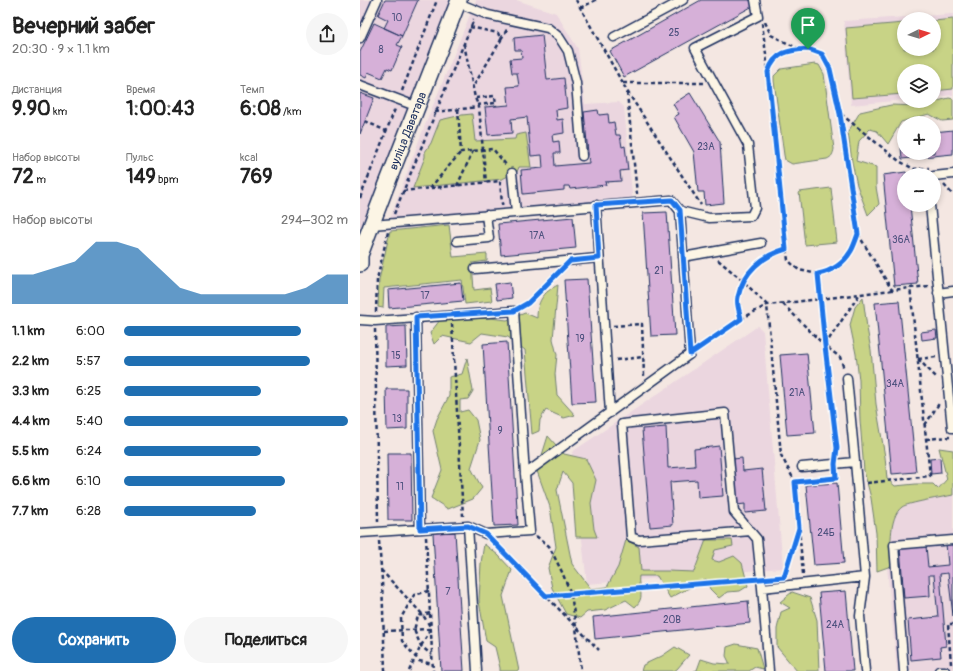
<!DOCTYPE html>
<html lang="ru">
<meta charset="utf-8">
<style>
body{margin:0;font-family:Pangolin,sans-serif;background:#f6f6f6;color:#222;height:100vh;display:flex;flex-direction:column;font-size:15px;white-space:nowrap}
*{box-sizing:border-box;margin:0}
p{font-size:13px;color:#767676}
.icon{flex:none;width:22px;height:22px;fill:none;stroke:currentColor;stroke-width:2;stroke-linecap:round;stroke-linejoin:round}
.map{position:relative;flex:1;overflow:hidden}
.drawer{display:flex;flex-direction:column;background:#fff;width:360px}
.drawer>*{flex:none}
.needle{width:26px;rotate:85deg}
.controls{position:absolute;left:537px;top:12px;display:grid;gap:8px}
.controls a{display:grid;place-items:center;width:44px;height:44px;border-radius:50%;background:#fff;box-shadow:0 2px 6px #0003;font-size:20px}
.pin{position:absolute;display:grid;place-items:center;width:34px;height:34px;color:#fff;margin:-41px -17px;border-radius:50% 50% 50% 0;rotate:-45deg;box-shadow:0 0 4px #0007}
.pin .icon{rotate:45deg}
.round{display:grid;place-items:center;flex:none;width:42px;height:42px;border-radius:21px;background:#f6f6f6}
.summary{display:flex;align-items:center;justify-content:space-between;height:68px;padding:0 12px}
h1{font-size:22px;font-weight:800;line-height:30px}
.figures{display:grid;grid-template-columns:repeat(3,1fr);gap:6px;height:68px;padding:4px 12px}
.figures div{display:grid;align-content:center}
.figures b{font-size:20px;font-weight:800}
.figures small{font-size:11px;font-weight:400}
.figures p{font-size:11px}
.chart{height:112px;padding:8px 12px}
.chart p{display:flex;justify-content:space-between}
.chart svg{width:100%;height:72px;margin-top:4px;fill:#1f6fb2;opacity:.7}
.button{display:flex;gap:8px;margin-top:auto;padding:8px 12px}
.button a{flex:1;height:46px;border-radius:24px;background:#1f6fb2;color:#fff;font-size:16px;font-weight:800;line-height:46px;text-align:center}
.button a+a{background:#f6f6f6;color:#222}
ul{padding:0 12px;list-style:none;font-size:13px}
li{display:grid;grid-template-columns:64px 48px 1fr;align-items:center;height:30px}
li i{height:10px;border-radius:5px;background:#1f6fb2}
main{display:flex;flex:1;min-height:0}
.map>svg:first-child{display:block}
.built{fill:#ebd6df;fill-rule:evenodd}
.green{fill:#c8d386;stroke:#728172}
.building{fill:#d6b0d8;stroke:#1b2f5e}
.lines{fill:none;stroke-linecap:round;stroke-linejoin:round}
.service-casing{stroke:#1b2f5e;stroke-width:11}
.minor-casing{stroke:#1b2f5e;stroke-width:18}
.path{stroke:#1b2f5e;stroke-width:2.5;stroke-dasharray:4 3;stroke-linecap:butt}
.service{stroke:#fcf5e5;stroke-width:8}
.minor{stroke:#fcf5e5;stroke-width:15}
.route-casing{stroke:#fff;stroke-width:8}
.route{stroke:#1a73e8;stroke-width:5}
.labels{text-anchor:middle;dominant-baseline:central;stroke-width:3;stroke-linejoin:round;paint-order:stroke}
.number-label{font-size:10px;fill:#4a4f7c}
.street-label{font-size:12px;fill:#1b2f5e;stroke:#fcf5e5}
</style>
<main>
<section class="drawer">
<div class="summary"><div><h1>Вечерний забег</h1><p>20:30 · 9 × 1.1 km</p></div><a class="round"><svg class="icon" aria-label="share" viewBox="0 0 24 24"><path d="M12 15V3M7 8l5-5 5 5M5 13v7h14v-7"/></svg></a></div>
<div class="figures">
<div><p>Дистанция</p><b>9.90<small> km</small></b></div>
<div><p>Время</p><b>1:00:43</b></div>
<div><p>Темп</p><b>6:08<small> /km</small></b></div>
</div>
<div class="figures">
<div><p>Набор высоты</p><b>72<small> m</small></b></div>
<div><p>Пульс</p><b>149<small> bpm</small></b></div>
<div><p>kcal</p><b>769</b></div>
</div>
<div class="chart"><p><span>Набор высоты</span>294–302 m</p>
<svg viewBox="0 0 160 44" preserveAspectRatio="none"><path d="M0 44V26L10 26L20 22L30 18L40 6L50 6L60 10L70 22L80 34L90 38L100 38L110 38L120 38L130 38L140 34L150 26L160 26V44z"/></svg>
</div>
<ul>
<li><b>1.1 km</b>6:00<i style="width:79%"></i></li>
<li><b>2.2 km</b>5:57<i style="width:83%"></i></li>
<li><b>3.3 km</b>6:25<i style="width:61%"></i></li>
<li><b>4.4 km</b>5:40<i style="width:100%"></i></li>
<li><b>5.5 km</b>6:24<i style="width:61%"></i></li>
<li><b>6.6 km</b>6:10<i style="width:72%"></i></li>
<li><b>7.7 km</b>6:28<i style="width:59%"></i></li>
</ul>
<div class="button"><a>Сохранить</a><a>Поделиться</a></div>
</section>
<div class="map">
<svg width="593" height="671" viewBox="0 0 593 671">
<rect width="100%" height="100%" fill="#f4e7e2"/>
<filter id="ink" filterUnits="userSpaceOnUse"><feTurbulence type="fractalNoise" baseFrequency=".025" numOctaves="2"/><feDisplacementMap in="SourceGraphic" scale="8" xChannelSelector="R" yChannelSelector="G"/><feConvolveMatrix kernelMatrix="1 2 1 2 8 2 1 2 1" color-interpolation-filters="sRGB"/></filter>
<g filter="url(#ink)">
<path class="built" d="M0 0H91L0 234Z
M116 0H156L196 13 218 49 225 104 259 102 264 107 273 205 26 230 61 135Z
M593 14V95L574 97V71H544V100L491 105 484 21ZM544 19H574V49H544Z
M398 326 403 331 423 568 227 584 212 452Z
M593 486V671H537L520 493Z"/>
<path class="green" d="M593 19V89L574 91V71H544V94L492 98 486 28 544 23V49H574V21Z
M455 64 459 65 464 74 474 149C473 154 472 157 467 159L432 164 425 160 424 155 414 81V76L421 69Z
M589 98 593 99V120L582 121 569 114 541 122 528 144 517 131 510 129 499 141 496 161 516 167V187L519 204 508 215 497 185 492 162 488 132 500 112 531 105 559 106Z
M112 114 115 141 155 139 156 135 166 133 171 167H159L157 172 142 179 53 188 65 157V152L71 143 80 120 102 115Z
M471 188 477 242 445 245 439 192Z
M89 225 93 257 127 254V261L112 263 114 290 130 288 132 301 105 304 102 280 24 288 23 308 18 307 19 280 30 231Z
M198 285 193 339 197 355 195 374 197 395 215 415 204 418 186 410 180 420 179 431 172 434 165 350 148 337 122 333 111 342 82 336 74 344 70 333 80 320 130 318 147 320 165 313 177 318C177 302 183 292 198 285Z
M503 297 507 328 511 350 516 404 525 457 527 479 535 486 556 484H573L578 489 587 479 579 448 593 450V495C584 497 547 503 542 507 528 517 531 551 531 566L517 571 516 533 511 498 504 471 500 420 499 380 496 354 490 325 495 307Z
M107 358 113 391 108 399 100 400V412L108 410 116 420 120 440 111 468 122 488 113 499 88 509 71 498 82 470 73 431 77 419 89 396V377L102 374Z
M188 436 204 454 226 459 236 480 231 503 234 529 237 537H216L212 483 203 472 197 490 212 564 231 589 247 587 258 567 266 540 279 547 281 571H308L334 572 346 540H372L373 546 355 550 352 560 359 562 374 556 382 563 388 586 380 591 367 592 359 598 350 589 346 579 310 598 297 576H279C277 590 287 595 275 607L266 600 245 610 227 612 220 618 206 614 192 588 188 568 196 547 190 507 177 471Z
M124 544 138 555 152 570 143 596 159 671H140V668L135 647 126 641 119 601 121 563Z
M432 592 450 598 457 620 459 671H437L417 647V629L421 612 430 608 420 602Z
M376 644 397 648 403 669 395 667 389 671H334L337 670 341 659 354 663 370 664 366 656 367 647Z
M315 647 329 655 317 669 314 671H281L283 665 302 656Z"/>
<path class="building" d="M25 0H58L42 36 24 28 28 20 18 15Z
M341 0H390L393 6 264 77 250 51Z
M14 23 42 36 37 45 42 47 32 70 27 68 22 78 8 72 6 78 0 75V52Z
M182 35 187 80 204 78 207 108 196 110 197 120 203 119 204 133 192 135 193 142 199 141 200 153H194L195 166 229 163 224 112 238 110 239 115 248 114 249 123 254 122 256 135H260L262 147 265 146 268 170 260 171 261 181 245 182 246 185 210 189 209 186H204V190L163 194 161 170 183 168 182 155 171 156 167 117 151 119 152 133 128 135 125 107 149 105 147 87 159 86 157 73H152L150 59 162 58 161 50H155L154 38Z
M0 93 14 98 0 134Z
M330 93 360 142 364 203 345 205 344 192H338L334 152 314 117 319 114 313 104Z
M593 130V154L542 159 540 135H544V153H574V132Z
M546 172 547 175H544V205H550L558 284 534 286 523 175Z
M307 212 315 335 291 336 283 213Z
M213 217 216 248 141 255 138 224Z
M227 279 236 402 212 403 204 280Z
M150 282 152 298 137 300 135 284Z
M101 283 103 301 29 308 28 290Z
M539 301 556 472 532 474 515 303Z
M46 326 47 365 26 366V327Z
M576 330 577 338 562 340 561 332Z
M147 342 158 525 134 526 123 344Z
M447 353 455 433 427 435 420 355Z
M26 389H47V429L27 430Z
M306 427 308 468 335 466 334 449 359 446 363 496 338 498 337 480 310 482 313 525 290 527 282 429Z
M27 453H51L52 520H28Z
M382 458 383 471 402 469 406 511 385 513V504L377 505 373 459Z
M580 458 581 473 571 474 570 459Z
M477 483 484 563 454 565 446 485Z
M95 532 104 671H81L73 533Z
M593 543V616L588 573 580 574 586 646 580 647 581 657 551 660 548 620 578 617 574 575H569L570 596 544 598 540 548 566 546 568 567 588 565 586 544Z
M486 591 493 671H466L459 593Z
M388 601 390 623 235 639 233 617Z"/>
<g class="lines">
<g class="service-casing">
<path id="service" d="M96 2 128 15 188 28 199 37 208 51 216 83 222 156
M254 37 323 0
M0 38 17 0
M0 85 58 107
M152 173 156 212
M574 176 593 174
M236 205 250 413
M570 205 592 428H593
M320 211 349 218 391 216 395 208 388 145 335 48 398 16 395 0
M12 225 311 200 320 211 330 354 165 474
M97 241 129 238 126 215
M323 257 401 243
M115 269 239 258
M578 293 593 291
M56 317 60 529
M0 320 15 321 154 311 165 474 170 531 126 534 108 526 0 533
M487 378 495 462
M108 526 117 671
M391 531 279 540 271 537 262 424 365 413 374 512 397 539 402 588
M505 577 500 616 505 671
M409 671 402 588 505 577 495 462 442 467
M544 671 534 545 593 540
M579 671H585"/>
</g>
<g class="minor-casing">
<g id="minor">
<path id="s1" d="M0 264V255L25 189 99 0"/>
</g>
</g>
<path class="path" d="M216 0 267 91 341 205
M220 8 236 0
M405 22 411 35 439 49
M402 23 408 70
M110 27 138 33 141 40 113 87
M141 39 148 28
M104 44 115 98 119 107
M448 49 462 54 471 69 480 114 498 234 492 251 483 261 475 268 458 274 439 270 434 266 428 260 425 240 408 72C415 52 428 50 448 49Z
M263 83H344
M42 91 77 0
M267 93 277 194
M116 98 135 96 136 106
M117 105 135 103
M98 109 101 152 133 149 147 166
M75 112 119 107 126 183
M481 114 539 161 554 169 569 168
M5 121 26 131
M560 169V175
M584 185 593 195
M97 186 113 151
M70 188 101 152
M43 191 140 181 142 204 143 203
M0 198 35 109
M34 214 114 19
M498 234 532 290 569 286
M358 260 383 281 407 305 421 455 435 482
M423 304 465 346 480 357 484 369
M161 307 168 303 200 271
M16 312 17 279 28 232
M381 319 407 305 461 299 458 274
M92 324 103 516
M253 326 282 324 284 376
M15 329 18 522
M465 345 499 295
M339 348 381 319C380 313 376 304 378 297 383 272 402 255 426 249
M558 359 577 378
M558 359 576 357
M256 360 284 357
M565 425 580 402
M566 439 590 437
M476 454 477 449 465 346 461 299 532 290
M507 483 570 476 550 287
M176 536 189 546 202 572 211 594 216 627 221 671
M66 537 73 671
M19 541 22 580 25 671
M134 543 239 650
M21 570 63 615 71 628
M443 574 435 482 476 478V473
M424 577 439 530
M69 591 54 595 41 618 42 641 59 661 73 664
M186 596 393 580
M70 613 58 616 54 630 61 646 72 655
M24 631 71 629
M591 664 588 624H593
M49 671 61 646 71 629"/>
<use href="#service" class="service"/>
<use href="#minor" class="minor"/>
</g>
</g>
<g class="lines" filter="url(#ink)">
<g class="route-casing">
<path id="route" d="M448 49 462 54 470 69 480 114 498 234C496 239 494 246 491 251 484 263 472 271 458 274L465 346 477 448 475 464 476 478 435 482 439 528 424 577 186 596 126 534 108 526 60 529 56 317 154 311 168 303 210 261 239 258 236 205 312 200 320 210 330 354 381 319C380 313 376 304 378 297 383 272 402 256 426 249L408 72C415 52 428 50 448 49Z"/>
</g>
<use href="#route" class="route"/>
</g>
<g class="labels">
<g class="number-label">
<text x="37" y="18">10</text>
<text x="314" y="33">25</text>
<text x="21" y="50">8</text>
<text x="346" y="147">23А</text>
<text x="177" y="236">17А</text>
<text x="541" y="240">36А</text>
<text x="299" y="271">21</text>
<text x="65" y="296">17</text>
<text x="220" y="339">19</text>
<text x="36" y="356">15</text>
<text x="535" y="384">34А</text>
<text x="437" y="393">21А</text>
<text x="37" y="419">13</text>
<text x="140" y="431">9</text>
<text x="40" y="487">11</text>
<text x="466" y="533">24Б</text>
<text x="88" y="592">7</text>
<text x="312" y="620">20В</text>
<text x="475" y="625">24А</text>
</g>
<g class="street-label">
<text stroke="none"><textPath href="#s1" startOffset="142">вуліца Даватара</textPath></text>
</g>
</g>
</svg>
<div class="controls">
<a><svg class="needle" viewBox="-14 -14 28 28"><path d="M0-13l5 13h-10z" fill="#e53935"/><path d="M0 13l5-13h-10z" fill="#767676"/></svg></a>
<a><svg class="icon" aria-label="layers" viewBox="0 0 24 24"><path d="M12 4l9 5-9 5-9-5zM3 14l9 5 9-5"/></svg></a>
<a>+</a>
<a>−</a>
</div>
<div class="pin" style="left:448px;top:49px;background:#1e9e55"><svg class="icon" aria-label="arrive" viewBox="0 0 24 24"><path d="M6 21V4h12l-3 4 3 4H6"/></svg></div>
</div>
</main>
